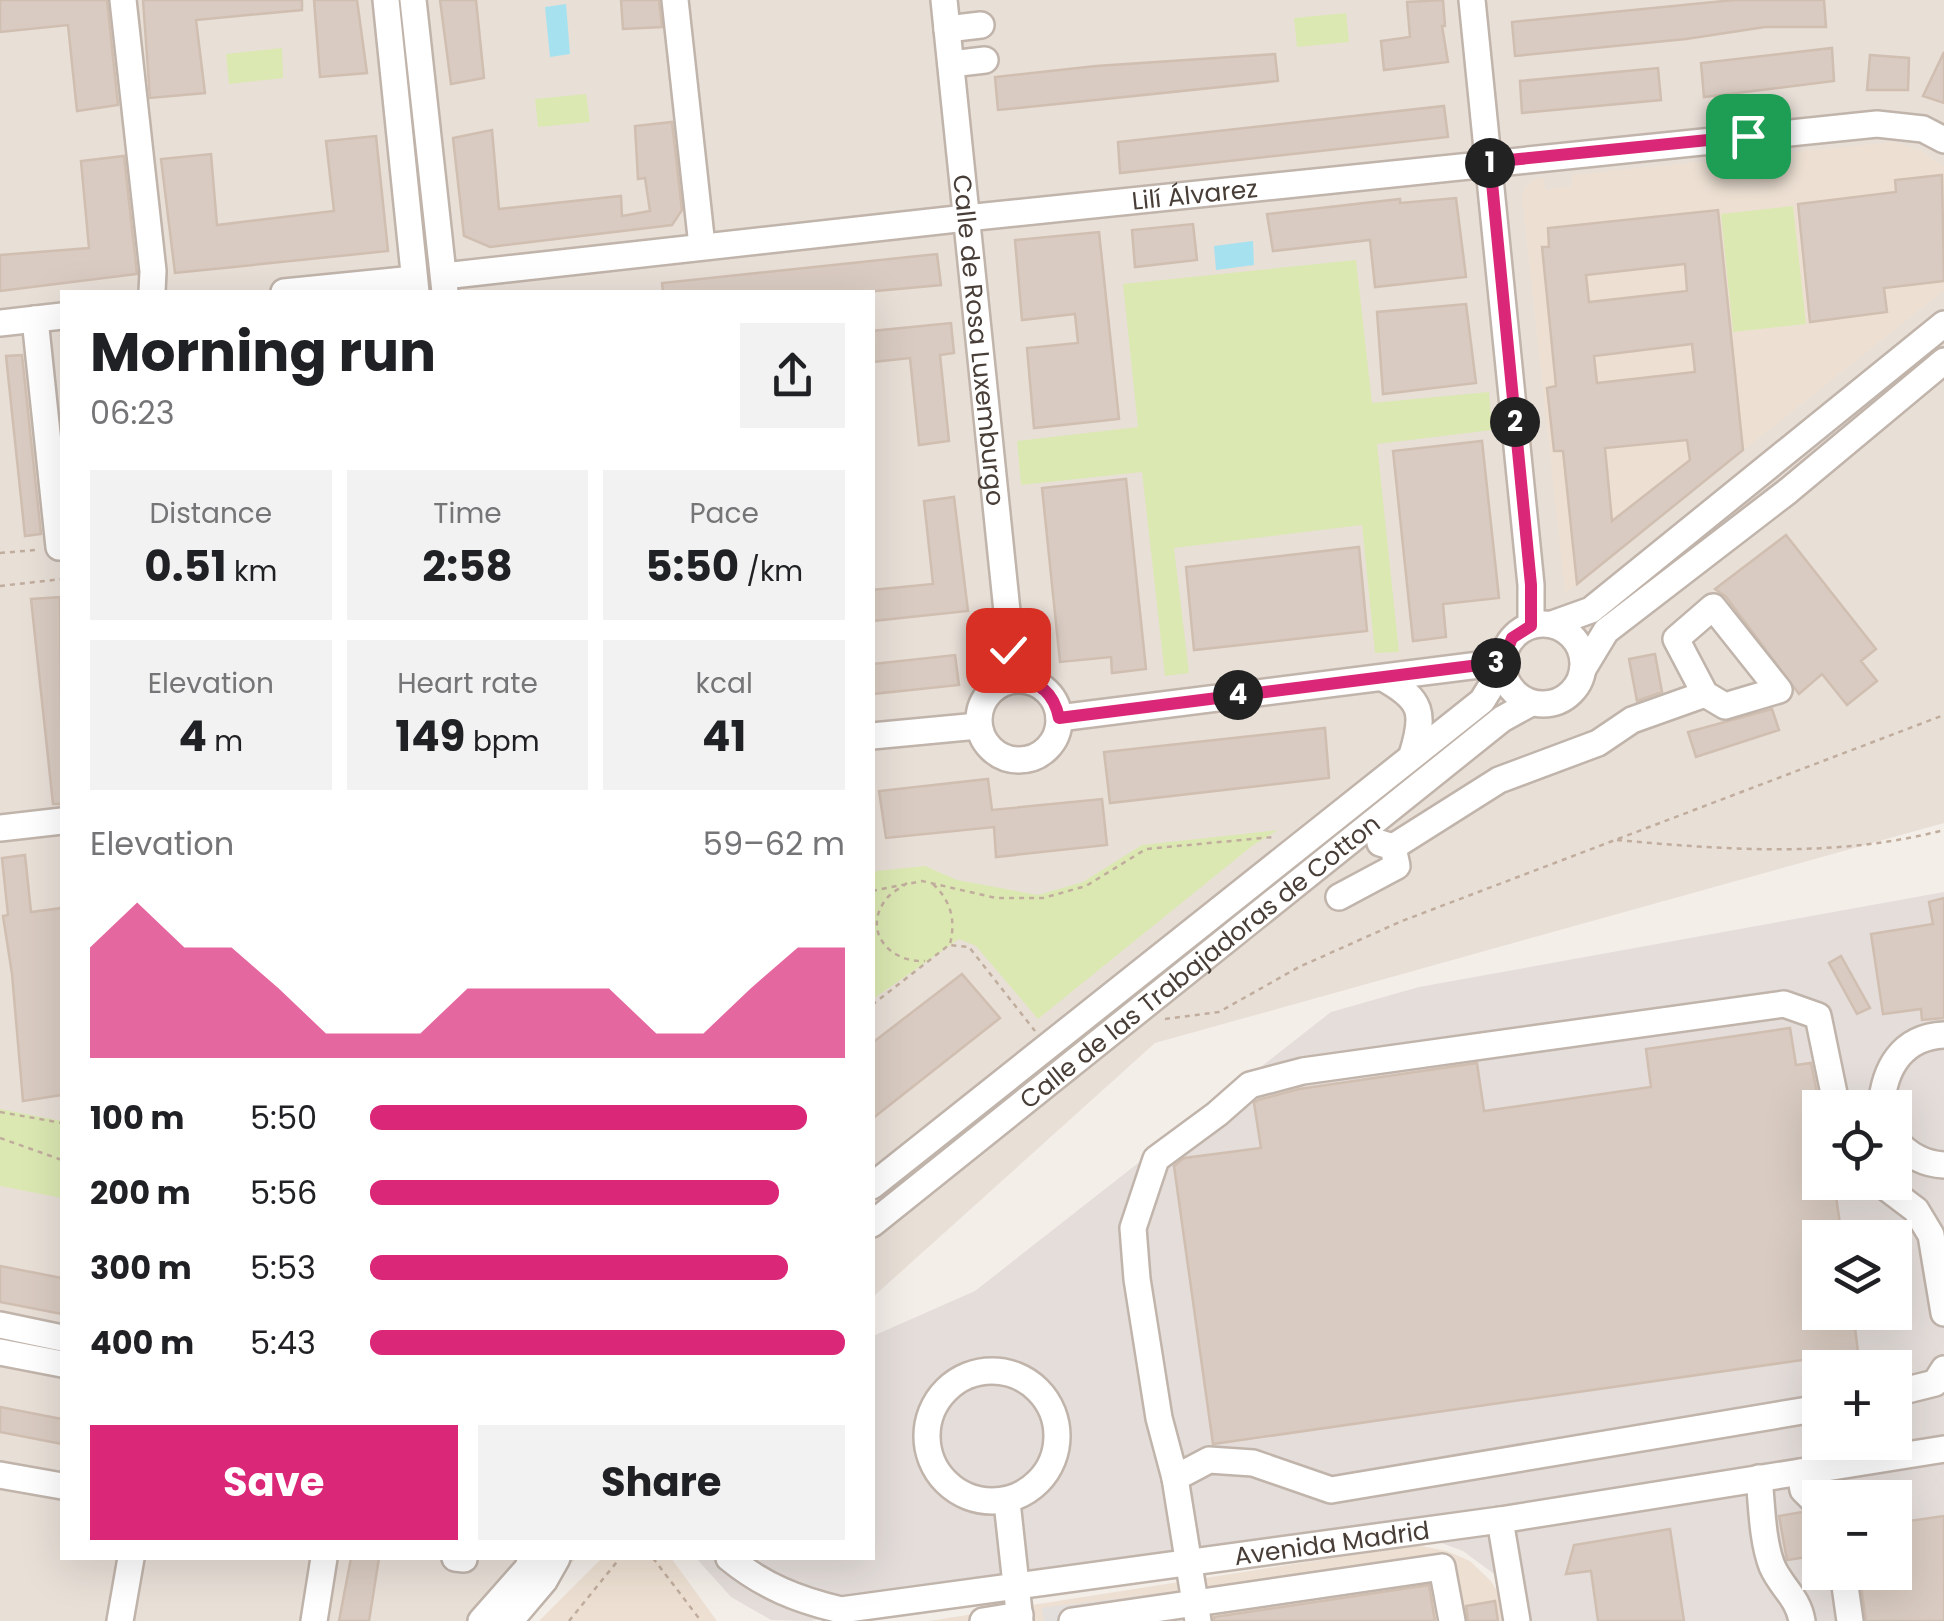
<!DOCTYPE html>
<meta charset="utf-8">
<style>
body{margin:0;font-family:Poppins,sans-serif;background:#f2f2f2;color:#202124;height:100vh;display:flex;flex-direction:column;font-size:38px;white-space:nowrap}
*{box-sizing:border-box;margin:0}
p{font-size:32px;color:#757577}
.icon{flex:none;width:55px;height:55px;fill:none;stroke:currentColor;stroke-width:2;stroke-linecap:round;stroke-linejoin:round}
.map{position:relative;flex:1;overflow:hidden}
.panel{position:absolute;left:60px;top:290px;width:815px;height:1270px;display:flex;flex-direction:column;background:#fff;border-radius:0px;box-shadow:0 10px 40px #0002}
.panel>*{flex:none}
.tools{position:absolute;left:1802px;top:1090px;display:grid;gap:20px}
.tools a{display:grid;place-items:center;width:110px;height:110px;border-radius:0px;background:#fff;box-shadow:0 10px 40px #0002;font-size:50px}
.pin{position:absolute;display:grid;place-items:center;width:85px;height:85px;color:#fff;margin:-42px;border-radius:20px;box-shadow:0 5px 15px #0006}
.km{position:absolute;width:50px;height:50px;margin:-25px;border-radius:50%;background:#222;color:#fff;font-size:28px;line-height:50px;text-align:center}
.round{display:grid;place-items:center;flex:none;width:105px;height:105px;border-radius:0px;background:#f2f2f2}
.summary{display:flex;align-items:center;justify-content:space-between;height:170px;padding:0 30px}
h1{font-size:55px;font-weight:700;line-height:75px}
.metrics{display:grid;grid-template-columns:repeat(3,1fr);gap:15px;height:170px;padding:10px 30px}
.metrics div{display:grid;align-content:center;border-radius:0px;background:#f2f2f2;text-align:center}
.metrics b{font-size:42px;font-weight:700}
.metrics small{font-size:28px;font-weight:400}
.metrics p{font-size:28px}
.chart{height:280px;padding:20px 30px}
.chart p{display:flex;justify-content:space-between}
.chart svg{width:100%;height:180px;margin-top:10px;fill:#db2777;opacity:.7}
.primary-button{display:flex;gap:20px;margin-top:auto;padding:20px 30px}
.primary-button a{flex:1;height:115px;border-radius:0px;background:#db2777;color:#fff;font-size:40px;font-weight:700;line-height:115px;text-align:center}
.primary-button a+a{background:#f2f2f2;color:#202124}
ul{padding:0 30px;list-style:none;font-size:32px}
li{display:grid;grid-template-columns:160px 120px 1fr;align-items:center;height:75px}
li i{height:25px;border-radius:12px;background:#db2777}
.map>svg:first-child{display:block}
.residential{fill:#e8dfd7}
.industrial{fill:#e4ddda;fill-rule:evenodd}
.education{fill:#ede0d3}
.green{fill:#dbe8b2}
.parking{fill:#e3dfdd}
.water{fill:#a6e1f0}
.building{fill:#d9cbc1;stroke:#d0beb1;stroke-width:2.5;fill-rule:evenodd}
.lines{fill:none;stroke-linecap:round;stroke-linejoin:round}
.minor-casing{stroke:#c0b4ab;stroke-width:30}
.path{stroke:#c1ad9d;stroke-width:2.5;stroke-dasharray:5 5;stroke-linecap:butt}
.minor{stroke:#fff;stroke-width:25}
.route-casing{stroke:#fff;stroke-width:20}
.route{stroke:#db2777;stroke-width:12}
.labels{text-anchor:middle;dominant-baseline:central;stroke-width:8;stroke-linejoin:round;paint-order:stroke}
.street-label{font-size:25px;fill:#483e37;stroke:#fff}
</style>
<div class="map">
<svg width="1944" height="1621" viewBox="0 0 1944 1621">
<rect width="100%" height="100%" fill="#f4eee9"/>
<path class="residential" d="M0 0H1944V823L1155 1043 873 1297 872 292H62V1558H577L501 1621H0Z"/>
<path class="industrial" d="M1944 892V1621H1516L1509 1585 1463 1551 1425 1537 809 1621 771 1620 731 1597 696 1558H872L873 1336 975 1291 1331 1012 1419 987ZM1820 1108H1895V1182H1820ZM1820 1238H1895V1312H1820ZM1820 1368H1895V1442H1820ZM1820 1498H1895V1572H1820Z"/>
<path class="education" d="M1893 142 1920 150 1944 167V290L1565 593 1522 198 1525 187 1534 180 1543 178 1546 190 1572 186V175Z
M1416 1545 1447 1551 1470 1561 1491 1581 1504 1602 1507 1621H929Z
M602 1558H671L717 1621H539Z"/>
<path class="green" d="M1346 13 1349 42 1297 47 1294 18Z
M282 48 283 78 229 84 226 54Z
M586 94 590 122 538 127 535 99Z
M1793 206 1806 324 1733 332 1721 214Z
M1356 260 1372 403 1489 392 1492 430 1377 444 1399 652 1375 653 1362 525 1174 548 1189 673 1165 676 1142 472 1021 485 1017 441 1138 427 1123 284Z
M1278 830 1252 846 1038 1019 976 946 959 939 873 999 872 878 876 871 925 866 957 880 1038 895 1083 882 1142 845Z
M0 1109 62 1121V1198L0 1186Z"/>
<path class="parking" d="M1203 1588 1209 1621H1044L1042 1608Z"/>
<path class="water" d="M566 4 570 54 550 57 545 7Z
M1253 241 1254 265 1216 270 1214 246Z"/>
<path class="building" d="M0 0H107L118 105 77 111 68 25 0 32Z
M143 0H302V10L196 20 205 93 150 98Z
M314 0H357L367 73 320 77Z
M440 0H476L484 78 451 84Z
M621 0H659L662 27 623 29Z
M1443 0 1445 26H1442L1448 62 1384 70 1381 41 1410 37 1407 2Z
M1734 0H1824L1826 27H1765L1686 39 1515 56 1512 22Z
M1832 48 1834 81 1704 97 1701 63Z
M1944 52V103L1923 96Z
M1275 54 1278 81 998 110 995 77 1096 66Z
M1870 55 1909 58 1908 90H1867Z
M1658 68 1661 100 1522 113 1520 81Z
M1444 106 1448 137 1120 173 1118 142Z
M672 122 682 210 672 225 490 247 464 236 453 138 492 130 499 209 621 196 622 216 650 211 645 178 638 179 635 126Z
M376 136 388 251 175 273 161 159 211 154 217 225 334 211 326 141Z
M124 156 137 274 0 291V255L89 248 81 161Z
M1942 175 1944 281 1884 288 1887 312 1810 322 1798 204 1896 192 1895 180Z
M1456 198 1466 277 1375 287 1370 240 1273 251 1267 214 1400 199V203Z
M1718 210 1743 450 1577 584 1563 451H1554L1547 388 1556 386 1542 247H1549L1548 228ZM1685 264 1687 291 1589 302 1586 275ZM1692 344 1695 372 1597 383 1594 356ZM1687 440 1690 460 1612 521 1605 448Z
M1193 224 1197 260 1135 267 1132 230Z
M1099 232 1119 419 1034 428 1027 348 1078 343 1075 314 1022 320 1015 240Z
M937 254 941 285 865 292H663L662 283Z
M1466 304 1476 383 1383 394 1377 312Z
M951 323 954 353 940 355 949 441 919 445 910 358 872 362V331Z
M22 355 41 534 25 536 6 356Z
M1482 441 1499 598 1443 604 1446 637 1413 641 1393 451Z
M1126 479 1146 669 1112 673 1111 657 1060 662 1042 488Z
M954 497 968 611 872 621V590L933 584 924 501Z
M1786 535 1876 649 1861 661 1877 681 1847 705 1822 674 1799 694 1726 597 1715 589Z
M1359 547 1367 631 1194 650 1186 567Z
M60 597 62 804H53L31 599Z
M1655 654 1662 692 1637 701 1629 659Z
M955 655 959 685 872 694V664Z
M1772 709 1779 730 1696 757 1688 732Z
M1325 728 1329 778 1110 803 1104 752Z
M988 779 992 810 1102 799 1107 845 996 857 994 827 886 838 879 791Z
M25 855 31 912 62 908V1095L23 1101 12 974 3 916 8 915 2 858Z
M1944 898V1018L1922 1020 1921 1009 1883 1014 1871 934 1933 924 1929 902Z
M1841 956 1870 1008 1857 1014 1829 963Z
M962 974 1000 1018 872 1119V1043Z
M1790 1028 1796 1065 1811 1063 1820 1108V1182H1834L1842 1238H1820V1312H1853L1858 1352 1213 1444 1174 1166 1184 1158 1261 1148 1254 1103 1258 1100 1299 1089 1477 1063 1484 1111 1651 1087 1646 1049Z
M0 1266 62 1278V1314L0 1302Z
M0 1407 62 1419V1444L0 1432Z
M1802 1512 1817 1523 1820 1555 1787 1560 1779 1516Z
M1944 1516V1621H1866L1859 1572H1895V1523Z
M1670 1529 1684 1621H1598L1591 1571 1566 1574 1574 1545Z
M351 1558H379L369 1621H339Z
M1429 1585 1435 1621H1214V1617Z
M1495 1601 1498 1621H1468L1466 1606Z"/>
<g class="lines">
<g class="minor-casing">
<g id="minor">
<path d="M123 0 153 271 152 292"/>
<path d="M386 0 416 292"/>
<path d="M413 0 445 292"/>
<path d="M675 0 702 246"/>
<path id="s1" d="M944 0 1014 679"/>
<path d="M1472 0 1531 585V625"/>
<path d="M947 29 981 25"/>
<path d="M951 64 985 60"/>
<path id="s2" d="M444 276 966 218 1877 124 1923 129 1944 140"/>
<path d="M284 292 414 279"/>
<path d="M35 319 59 547"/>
<path d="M0 323 62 316"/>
<circle cx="1543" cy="664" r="40"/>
<path d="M1552 624 1591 610 1944 324"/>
<path d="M1583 669 1606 631 1788 491 1944 361"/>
<path d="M1383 678C1423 700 1425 713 1412 755"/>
<circle cx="1019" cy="720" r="40"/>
<path d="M1059 718 1503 662"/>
<path d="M872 736 978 726"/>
<path d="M0 828 62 821"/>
<path d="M1393 847 1499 780 1598 743 1632 720 1705 694 1725 706 1779 690 1713 607 1676 639 1705 694"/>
<path d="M1339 897 1397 866 1393 847 1380 843"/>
<path d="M1881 1108C1884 1069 1901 1037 1944 1035"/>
<path d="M1895 1140C1908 1155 1923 1164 1944 1165"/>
<path d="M1879 1182 1916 1210 1931 1235 1944 1313"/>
<path d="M872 1186 1482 701 1503 667"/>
<path id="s3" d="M872 1224 1502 719 1531 703"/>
<path d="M0 1325 62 1338"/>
<path d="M0 1352 62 1364"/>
<circle cx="992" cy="1436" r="65"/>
<path d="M1895 1393 1935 1383 1944 1369"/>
<path d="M1800 1472 1803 1490 1820 1507"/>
<path d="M0 1475 62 1486"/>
<path d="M1175 1478 1159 1418 1137 1279 1133 1228 1156 1159 1217 1114 1250 1085 1303 1071 1784 1004 1818 1016 1837 1108"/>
<path d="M1759 1478C1762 1506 1762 1540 1772 1566 1781 1587 1798 1597 1802 1621"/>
<path d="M1007 1502 1020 1621"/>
<path d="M1500 1520 1517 1621"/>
<path d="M455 1558 464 1559"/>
<path id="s4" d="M729 1558C763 1586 798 1600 841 1610L1500 1520 1944 1449"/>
<path d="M1843 1572 1850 1621"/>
<path d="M120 1621 131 1558"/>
<path d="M314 1621 324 1558"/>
<path d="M481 1621 527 1569 532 1558"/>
<path d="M510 1621 544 1581 557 1558"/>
<path d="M983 1621 1020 1615"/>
<path d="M1072 1621 1442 1567 1452 1621"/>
<path d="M1198 1621 1175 1478 1209 1460 1253 1463 1331 1490 1820 1408"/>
</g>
</g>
<path class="path" d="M0 553 36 550
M0 586 62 579
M1617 840C1726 850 1837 858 1944 830
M907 883C901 888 892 892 887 898 861 930 889 963 925 961
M933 884C951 901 956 920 950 944
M872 891 922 881 996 898H1043L1086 886 1146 849 1273 837
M872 1005 949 945 969 947 1035 1031
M1165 1019 1219 1012 1299 967 1402 921 1944 715
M0 1112 62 1123
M0 1138 62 1160
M653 1558 701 1621
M569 1621 620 1558"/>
<use href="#minor" class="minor"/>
</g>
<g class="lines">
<g class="route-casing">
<path id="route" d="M1008 650 1014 680C1039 680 1054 693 1059 718L1503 662 1512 638 1531 626V585L1490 162 1748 136"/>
</g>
<use href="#route" class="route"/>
</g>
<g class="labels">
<g class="street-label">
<text stroke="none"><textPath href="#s2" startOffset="755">Lilí Álvarez</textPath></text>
<text stroke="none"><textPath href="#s1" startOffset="342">Calle de Rosa Luxemburgo</textPath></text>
<text stroke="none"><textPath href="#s3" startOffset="420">Calle de las Trabajadoras de Cotton</textPath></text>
<text stroke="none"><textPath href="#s4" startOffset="620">Avenida Madrid</textPath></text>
</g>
</g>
</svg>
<div class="tools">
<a><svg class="icon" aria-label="locate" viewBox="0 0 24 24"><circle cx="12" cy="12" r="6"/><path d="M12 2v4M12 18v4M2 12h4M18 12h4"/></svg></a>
<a><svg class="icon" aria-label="layers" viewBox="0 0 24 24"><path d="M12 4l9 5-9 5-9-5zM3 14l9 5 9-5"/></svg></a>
<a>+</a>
<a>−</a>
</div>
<div class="pin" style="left:1748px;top:136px;background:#1e9e55"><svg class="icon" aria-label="arrive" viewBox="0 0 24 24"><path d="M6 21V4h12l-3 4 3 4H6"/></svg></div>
<div class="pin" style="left:1008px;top:650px;background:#d93025"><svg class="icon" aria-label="check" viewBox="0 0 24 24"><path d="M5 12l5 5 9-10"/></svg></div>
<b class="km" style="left:1490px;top:163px">1</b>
<b class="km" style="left:1515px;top:422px">2</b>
<b class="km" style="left:1496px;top:663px">3</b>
<b class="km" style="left:1238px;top:695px">4</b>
<section class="panel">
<div class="summary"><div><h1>Morning run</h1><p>06:23</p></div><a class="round"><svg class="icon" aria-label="share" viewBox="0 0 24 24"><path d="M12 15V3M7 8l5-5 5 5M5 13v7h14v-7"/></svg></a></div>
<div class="metrics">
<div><p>Distance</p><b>0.51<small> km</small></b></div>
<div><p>Time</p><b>2:58</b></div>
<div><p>Pace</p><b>5:50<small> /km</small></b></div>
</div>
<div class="metrics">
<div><p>Elevation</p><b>4<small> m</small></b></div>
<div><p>Heart rate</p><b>149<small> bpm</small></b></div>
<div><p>kcal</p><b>41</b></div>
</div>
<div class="chart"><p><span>Elevation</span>59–62 m</p>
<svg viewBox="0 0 160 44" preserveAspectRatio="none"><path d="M0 44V17L10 6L20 17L30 17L40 27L50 38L60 38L70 38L80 27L90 27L100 27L110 27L120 38L130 38L140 27L150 17L160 17V44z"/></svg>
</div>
<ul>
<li><b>100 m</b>5:50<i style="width:92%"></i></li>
<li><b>200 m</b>5:56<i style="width:86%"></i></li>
<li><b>300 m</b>5:53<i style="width:88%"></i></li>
<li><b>400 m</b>5:43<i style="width:100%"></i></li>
</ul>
<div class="primary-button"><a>Save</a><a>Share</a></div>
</section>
</div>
